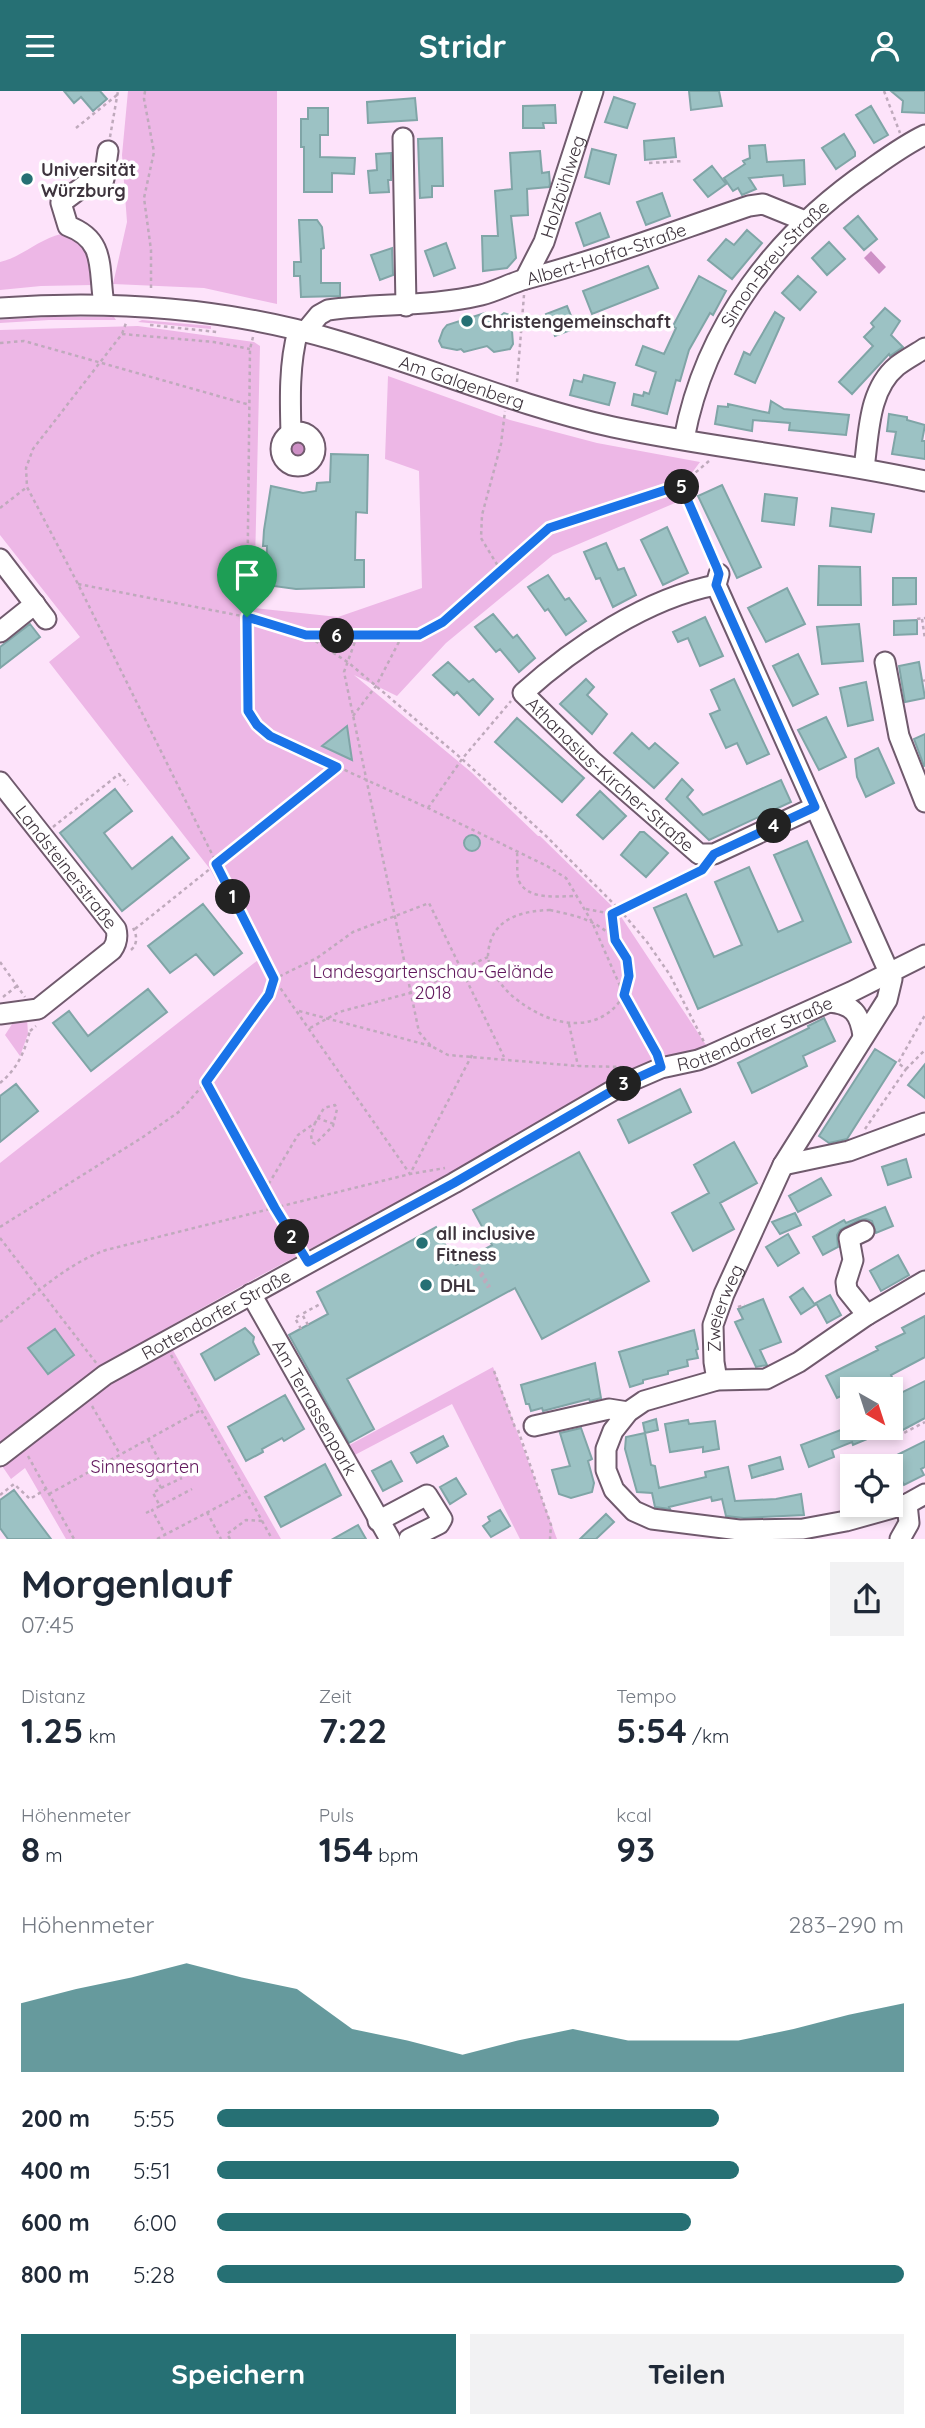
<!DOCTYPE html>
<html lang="de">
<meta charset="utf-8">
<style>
body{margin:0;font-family:Quicksand,sans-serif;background:#f2f2f3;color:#1f2937;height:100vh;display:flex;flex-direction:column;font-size:26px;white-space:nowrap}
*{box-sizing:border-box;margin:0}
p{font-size:23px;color:#747a83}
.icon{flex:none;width:38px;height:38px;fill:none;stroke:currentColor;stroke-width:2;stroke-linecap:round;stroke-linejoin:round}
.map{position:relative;height:1448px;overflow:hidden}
.panel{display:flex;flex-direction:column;background:#fff;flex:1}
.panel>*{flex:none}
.needle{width:46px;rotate:141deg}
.controls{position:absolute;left:840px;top:1286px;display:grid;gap:14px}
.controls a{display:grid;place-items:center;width:63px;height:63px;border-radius:0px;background:#fff;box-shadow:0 4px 10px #0003;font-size:35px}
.pin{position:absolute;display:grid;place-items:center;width:60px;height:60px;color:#fff;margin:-72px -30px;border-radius:50% 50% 50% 0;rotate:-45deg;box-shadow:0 0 7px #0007}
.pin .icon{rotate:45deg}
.km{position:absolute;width:35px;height:35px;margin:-18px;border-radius:50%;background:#222;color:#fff;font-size:19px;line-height:35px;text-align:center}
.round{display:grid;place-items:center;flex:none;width:74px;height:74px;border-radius:0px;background:#f2f2f3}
.summary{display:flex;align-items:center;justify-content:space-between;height:119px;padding:0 21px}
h1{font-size:38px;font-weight:700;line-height:52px}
.metrics{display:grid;grid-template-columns:repeat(3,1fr);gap:10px;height:119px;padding:7px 21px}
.metrics div{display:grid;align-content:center}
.metrics b{font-size:35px;font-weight:700}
.metrics small{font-size:19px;font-weight:400}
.metrics p{font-size:19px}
.chart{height:196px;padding:14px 21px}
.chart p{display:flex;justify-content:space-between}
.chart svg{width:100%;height:126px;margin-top:7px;fill:#267074;opacity:.7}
.action{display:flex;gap:14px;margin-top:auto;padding:14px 21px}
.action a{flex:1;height:80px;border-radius:0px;background:#267074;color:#fff;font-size:28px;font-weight:700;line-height:80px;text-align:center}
.action a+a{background:#f2f2f3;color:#1f2937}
ul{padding:0 21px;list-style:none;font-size:23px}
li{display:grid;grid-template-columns:112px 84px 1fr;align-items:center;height:52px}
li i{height:18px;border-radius:9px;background:#267074}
header{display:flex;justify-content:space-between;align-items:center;height:91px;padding:0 21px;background:#267074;color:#fff;font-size:32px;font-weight:700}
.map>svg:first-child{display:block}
.green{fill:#edb7e6}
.water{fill:#ce90c6}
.building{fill:#9cc2c4;stroke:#80a5a7;stroke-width:2}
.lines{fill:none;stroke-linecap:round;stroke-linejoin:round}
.minor-casing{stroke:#705a6d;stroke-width:23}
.path{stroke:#bfaabc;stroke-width:2.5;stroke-dasharray:3.5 3.5;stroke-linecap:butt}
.minor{stroke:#fff;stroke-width:19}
.route-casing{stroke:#fff;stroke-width:14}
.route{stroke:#1a73e8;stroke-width:9}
.poi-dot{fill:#267074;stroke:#fff;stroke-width:2.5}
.labels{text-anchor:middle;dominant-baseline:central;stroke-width:7;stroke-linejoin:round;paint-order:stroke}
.poi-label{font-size:18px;font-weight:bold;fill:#3e343d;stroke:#fff;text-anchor:start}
.street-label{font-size:18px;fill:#3e343d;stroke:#fff}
.park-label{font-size:18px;fill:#61175c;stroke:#fff}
</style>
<header><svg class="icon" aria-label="menu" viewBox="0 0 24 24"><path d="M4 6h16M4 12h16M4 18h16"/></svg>Stridr<svg class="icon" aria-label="person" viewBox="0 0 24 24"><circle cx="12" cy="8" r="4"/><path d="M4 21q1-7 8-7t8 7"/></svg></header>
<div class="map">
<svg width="925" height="1448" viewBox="0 0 925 1448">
<rect width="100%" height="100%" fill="#fde3fa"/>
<path class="green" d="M128 0H277V213L204 197 113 193 127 131 122 64Z
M61 143H67L89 156 93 194 41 195 0 199V171C22 166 39 148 61 143Z
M48 226H114L116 229H49L0 232V229Z
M142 229 211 235V238L138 231Z
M138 235 254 251 260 255 254 517 338 526 422 497 419 380 385 368 388 285 510 329 597 352 700 371 683 394 682 409 553 464 446 552 397 605 354 584 471 681 538 745H540L618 821 708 957C525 1049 339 1137 162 1240L281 1448H66L25 1377 11 1388 0 1372V1072L258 869 210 778 49 571 80 546 0 444V239Z
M27 927 28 943 20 965 5 944 14 930Z
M493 1276 557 1448H520L452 1313 349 1367 344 1357Z"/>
<path class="water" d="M871 160 886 176 879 183 864 167Z
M288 358a10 10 0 1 1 20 0a10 10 0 1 1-20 0Z"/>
<path class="building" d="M64 0H100L107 8 93 20 81 6 74 12Z
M689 0H719L722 15 691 19Z
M891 0H925V22L902 21 903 10Z
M614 6 635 13 627 37 605 31Z
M415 7 417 29 368 32 367 11Z
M555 14 556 32H543L544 37H523V15Z
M871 15 888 44 874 52 856 24Z
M308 17H328V44H320V66L355 67 354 83 332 82V101H304V56H301V28H308Z
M844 43 855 61V65L836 78 822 57Z
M442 47 443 95H432V106L420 107 418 48Z
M674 47 676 66 645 69 644 50Z
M765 54 767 71 804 69 805 93 784 95 783 84 749 87 756 98 742 104 738 97 733 100 724 87 745 73 743 70 750 67 749 55Z
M592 58 616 64 609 93 585 86Z
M540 60 542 82 549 81 550 93 549 96 527 98 528 124 511 125 516 167 507 177 483 180 482 145H498L495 100 512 98 510 62Z
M391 62V89H388L389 101 370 102 368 80 377 79 376 63Z
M712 75 726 93 708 106 694 89Z
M662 102 670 125 646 134 637 111Z
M600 122 609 146 584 155 576 132Z
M858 125 877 148 864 159 844 137Z
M299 129H317L322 136 324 157 321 158V192H340V205L301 206 300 185H294V171H301Z
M747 139 762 152 732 188 708 169 726 148 734 154Z
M829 151 845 168 827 184 812 167Z
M446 152 455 177 434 185 425 160Z
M392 157 393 184 380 189 371 164Z
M648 175 658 197 592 223 583 200Z
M699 185 726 200 713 224 710 222 689 259 680 290 676 289 667 323 632 314 634 303 643 305 644 301 649 303 656 281 636 274 643 255 664 263 676 237 673 235Z
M798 185 816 201 800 219 782 202Z
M567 215 576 237 555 245 546 223Z
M885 217 900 230 891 244 903 256 890 265 889 263 852 303 839 291 873 255 864 246 874 236 871 232Z
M775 221 784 227 755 292 735 283 744 261 750 264Z
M485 222 487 225 499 226 504 222 513 225 516 232 512 240 513 253 510 258 494 261 487 255 464 261 461 258 457 259 442 256 439 250 443 239 447 234Z
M584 284 615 292 609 314 570 304 574 289 582 291Z
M771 310 784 318 849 324 846 344 789 339 790 332 753 329 752 340 715 333 718 315 728 316V313L769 322Z
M889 323 907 326V329L925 334 922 350H925V368L892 363 896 341 887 340Z
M331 363 368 364 367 422 356 421 355 469H364V496L296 498 266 494 267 455H263L264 439 271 395 303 402 316 400 317 392 330 391Z
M722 394 761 476 737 487 698 405Z
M765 403 797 407 794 434 762 430Z
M832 417 874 423 871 441 830 435Z
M667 436 688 482 663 494 641 449Z
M606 452 618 479 624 477 636 504 613 516 600 487 596 488 584 461Z
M819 475 860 476 861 514H818Z
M548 484 565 509 569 507 586 530 566 544 548 518 545 520 528 496Z
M893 487H916V513L893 514Z
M787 497 805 533 766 551 748 517Z
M493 523 513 547 517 544 535 567 519 581 500 558 496 561 475 536Z
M705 526 723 565 700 575 688 547 678 551 673 541Z
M917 529V543L894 544V530Z
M30 533 40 546 0 577V556Z
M859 533 863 570 822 573 817 536Z
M798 563 818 603 793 615 773 575Z
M448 571 469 591 473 588 493 608 479 624 457 601 454 604 433 584Z
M919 571 925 607 905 611 899 575Z
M586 588 594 596 587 604 607 623 592 643 560 613Z
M734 588 769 663 747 673 737 652 726 657 710 623 720 619 711 599Z
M866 591 873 629 848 635 840 597Z
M826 626 846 666 819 679 798 639Z
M517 627 584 687 562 711 495 651Z
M347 635 352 669 322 655Z
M632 642 649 658 655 652 678 672 654 697 614 662Z
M925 643V674L924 675 914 648Z
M878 657 894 692 866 706 857 686 855 668Z
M682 688 693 699 687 706 703 724 781 689 791 711 709 749 666 708Z
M115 698 132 720 104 742 132 778 172 746 189 767 122 820 60 742Z
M600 700 626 725 603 748 577 724Z
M640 741H644L668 762 646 786 621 764Z
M464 752a8 8 0 1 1 16 0a8 8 0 1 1-16 0Z
M807 750 851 851 698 918 654 817 686 803 714 866 742 854 715 791 749 776 778 841 803 830 774 764Z
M203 813 242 862 214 884 196 863 170 882 148 855Z
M148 898 167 921 91 980 53 932 69 920 88 945Z
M824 927 835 950 803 965 807 975 752 1002 738 972 809 937 808 935Z
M875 958 896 971 847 1048 829 1052 819 1045Z
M925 973V1007L908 994Z
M16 993 38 1020 0 1051V1005Z
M680 998 691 1021 629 1052 618 1029Z
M734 1051 757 1092 720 1112 734 1138 693 1160 672 1122 709 1102 694 1074Z
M579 1061 649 1190 542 1248 515 1197 347 1288 374 1338 349 1352 289 1244 328 1223 317 1201 436 1136 456 1174 492 1154 473 1119Z
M906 1068 911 1086 888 1094 882 1076Z
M821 1087 831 1104 798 1121 789 1105Z
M885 1116 893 1135 876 1142 872 1130 866 1128 859 1129 840 1139 837 1144 838 1156 823 1164 813 1146 844 1129 846 1132Z
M795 1122 801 1134 780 1143 772 1131Z
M788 1143 799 1162 778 1175 766 1156Z
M898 1164 909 1184 881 1200 870 1180Z
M803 1197 815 1214 801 1223 790 1206Z
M830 1204 841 1224 827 1232 816 1212Z
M763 1208 781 1251 760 1259 767 1274 756 1276 735 1231 743 1228 738 1218Z
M925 1225V1266L891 1284 899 1303 925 1290V1327L899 1341 897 1336 891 1338 853 1354 852 1351 832 1359 834 1366 809 1376 801 1354 846 1337H891V1287L879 1293 876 1288 837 1307 826 1285 878 1259 876 1256 905 1242 902 1237Z
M245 1237 254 1246 253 1251 259 1263 215 1289 201 1263Z
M55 1238 74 1264 48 1283 28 1257Z
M694 1239 698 1258 696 1259 698 1267 687 1269 688 1275 668 1280V1283L643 1289V1292L630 1296 619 1261Z
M595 1272 601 1307 590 1310 589 1308 543 1320 542 1317 531 1320 529 1313H526L521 1294Z
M285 1304 304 1338 284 1350 282 1347 262 1358 263 1361 246 1370 228 1336Z
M656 1328 658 1339 645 1342 643 1332Z
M688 1329 689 1333 715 1330 719 1358 703 1361V1356L670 1361 665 1333Z
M581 1337 592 1368 588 1370 594 1392 592 1401 571 1407 559 1403 552 1379 570 1375 560 1342Z
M645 1342 651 1374 655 1375 659 1397 706 1386 705 1381 728 1376 735 1410 776 1408 801 1403 804 1424 744 1427 726 1425 722 1408 712 1410 711 1406 669 1416 670 1418 655 1416 652 1402 637 1401 625 1358 626 1346Z
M443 1345 448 1355 417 1372 411 1362Z
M925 1350V1376L921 1378 924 1384 904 1394 893 1372 899 1368 897 1364Z
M780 1366 783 1378 752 1387 749 1375Z
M391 1370 402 1390 383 1400 372 1380Z
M325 1373 341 1404 281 1436 265 1406Z
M456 1387 466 1403 450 1413 440 1396Z
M14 1399 51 1448H8L0 1437V1409Z
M500 1419 510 1435 491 1446 483 1435 490 1430 488 1426Z
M606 1423 614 1431 596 1448H580Z
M358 1434 366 1448H333Z"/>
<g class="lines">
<g class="minor-casing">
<g id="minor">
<path d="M403 47 406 215"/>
<path id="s1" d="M525 188 544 151 593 0"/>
<path d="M104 213C98 179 107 149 68 135L61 112 85 94 104 88 108 60"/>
<path id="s2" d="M0 217C112 209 227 217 335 249 428 276 518 315 613 336 716 358 822 367 925 390"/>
<path id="s3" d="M305 241 319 224 328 219C379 212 431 216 481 204 497 200 511 192 526 188 602 168 675 140 749 115L763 113 805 130"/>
<circle cx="298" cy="358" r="17"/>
<path d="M291 342C290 309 289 272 298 240"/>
<path id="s4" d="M684 348C705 235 777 142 871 78 888 66 906 53 925 44"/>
<path d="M864 377C869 343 868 299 897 275 906 268 916 263 925 257"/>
<path d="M0 468 46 528"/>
<path id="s5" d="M716 494C647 507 574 556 523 602L592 670 699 763H714L815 716"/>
<path d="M0 541 35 513"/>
<path d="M885 571 899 645 925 711"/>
<path id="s6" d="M0 691 116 838C118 846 117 852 112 859L38 918 0 923"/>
<path d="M829 911C853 913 860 923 863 945"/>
<path d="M783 1074 849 1060 925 1032"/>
<path d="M864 1140 849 1147 853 1169 846 1191 847 1199 867 1224"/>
<path d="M925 1190 867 1224 799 1271 766 1288 717 1289 644 1310 628 1321 613 1340 606 1358V1379L614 1399 634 1420 652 1428 739 1439 803 1438 846 1430 907 1413 925 1403"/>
<path id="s7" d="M251 1203 390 1448"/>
<path id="s8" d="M717 1289 714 1271 713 1234 724 1203 783 1074 887 909 892 888 716 494 719 483"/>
<path d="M534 1335 609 1318 628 1321"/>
<path id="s9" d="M0 1365 105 1284 454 1092 624 993 661 977 698 969 711 964 851 901 925 864"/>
<path d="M378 1430 427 1404 442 1428 439 1433 409 1448"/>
<path d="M900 1448 909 1432 907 1413"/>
</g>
</g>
<path class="path" d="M145 0 144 8 154 61 144 107 151 159V200
M884 0 900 42
M76 37 117 4
M110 46 118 0
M649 72 683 70
M150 234 217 241
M122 243 214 251 250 258
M253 246 250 258 247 526 248 620 257 634 270 645 428 717 547 775 566 787 592 831 624 904 657 962
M0 252 24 250 250 314
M517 291 524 204
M709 370 681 394 714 470
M0 417 27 396
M501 480 481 447 482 424 501 353 505 320
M78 493 247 526 306 544 349 572 462 668 546 745 620 819 647 851 670 884 704 951
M917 528 925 527
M922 528 925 548
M310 544H419L443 531 549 437 681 394
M357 545 344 581 419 941 431 955 448 964 578 975 624 976
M923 590 925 589
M353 625 376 595 402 545
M428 717 462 668 511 610
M53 736 119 683 128 694
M517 762C518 771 516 783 519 790 528 810 559 805 577 805
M586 818 612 823 701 779
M550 819C563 822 579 825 591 831 673 871 608 980 516 908 504 899 488 879 488 864 490 828 520 820 550 819Z
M612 824 615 849
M135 838 337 676
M131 859C138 853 137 844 133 837
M0 871 25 906
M3 906 17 895
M299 920 431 955
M569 933 578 975
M310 937 339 921 410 902 488 866
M30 940 36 935
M472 964 410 1083 274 888 317 867 353 841 429 812 504 966
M906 978 925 959
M206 991 275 1117 300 1159
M0 992C17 978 25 961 30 939
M317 1027 334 1033
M865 1038 906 978 898 972 925 924
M265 1099 298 1044 315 1032 324 1017 335 1014 337 1018 333 1035 315 1053 312 1051 311 1044 315 1032
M0 1136 143 1046 180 1020 206 991 269 904 274 888 78 493 27 396 26 377 33 358 122 243 126 232
M0 1147 97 1273
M475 1169 490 1196
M473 1171 488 1197
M738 1216 745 1214
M0 1231C33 1205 66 1173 106 1159L410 1083 445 1077
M308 1234 302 1223 322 1212
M301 1238 295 1227 302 1223
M171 1264 272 1448
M494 1280 516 1339
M92 1315 120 1363
M518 1339 551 1434 550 1448
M898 1345 925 1331
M148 1348 162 1375 153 1380 161 1397 153 1402 160 1415 152 1419 165 1443
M28 1365 74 1448
M162 1375 172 1371
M161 1397 182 1387
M49 1403 201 1319
M0 1404 14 1393 30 1408 46 1398
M160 1415 192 1398
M207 1421 221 1448
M146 1422 152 1419
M157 1448 244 1402
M230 1448 227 1443 246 1429 262 1430"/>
<use href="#minor" class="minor"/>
</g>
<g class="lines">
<g class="route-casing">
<path id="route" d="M681 394 717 477 719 483 716 494 815 716 714 763 702 779 612 823 615 849 627 868 629 885 624 904 657 963 661 976 624 993 454 1092 308 1171 275 1117 206 991 269 904 274 888 216 773 337 676 270 645 257 634 248 620 247 526 306 544H419L443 531 549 437Z"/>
</g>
<use href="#route" class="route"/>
</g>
<g class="poi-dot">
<circle cx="27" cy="88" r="7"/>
<circle cx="467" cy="230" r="7"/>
<circle cx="422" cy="1152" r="7"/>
<circle cx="426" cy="1194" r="7"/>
</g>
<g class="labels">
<g class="poi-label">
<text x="41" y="78">Universität<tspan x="41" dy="21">Würzburg</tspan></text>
<text x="481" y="230">Christengemeinschaft</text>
<text x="436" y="1142">all inclusive<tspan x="436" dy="21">Fitness</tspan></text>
<text x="440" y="1194">DHL</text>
</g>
<g class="street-label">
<text stroke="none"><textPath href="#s1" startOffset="100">Holzbühlweg</textPath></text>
<text stroke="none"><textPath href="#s3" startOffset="318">Albert-Hoffa-Straße</textPath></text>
<text stroke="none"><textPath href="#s4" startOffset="201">Simon-Breu-Straße</textPath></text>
<text stroke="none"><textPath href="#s2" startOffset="472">Am Galgenberg</textPath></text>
<text stroke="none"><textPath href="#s5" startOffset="343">Athanasius-Kircher-Straße</textPath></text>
<text stroke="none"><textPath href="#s6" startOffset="108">Landsteinerstraße</textPath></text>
<text stroke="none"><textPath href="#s9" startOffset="868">Rottendorfer Straße</textPath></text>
<text stroke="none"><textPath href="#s8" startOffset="74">Zweierweg</textPath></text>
<text stroke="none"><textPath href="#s9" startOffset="259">Rottendorfer Straße</textPath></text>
<text stroke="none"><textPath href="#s7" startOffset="130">Am Terrassenpark</textPath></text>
</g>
<g class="park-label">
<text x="433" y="880">Landesgartenschau-Gelände<tspan x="433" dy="21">2018</tspan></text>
<text x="145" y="1375">Sinnesgarten</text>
</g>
</g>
</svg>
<div class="controls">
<a><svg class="needle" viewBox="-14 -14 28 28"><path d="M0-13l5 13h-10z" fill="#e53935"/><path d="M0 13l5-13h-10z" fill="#747a83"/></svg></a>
<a><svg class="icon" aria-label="locate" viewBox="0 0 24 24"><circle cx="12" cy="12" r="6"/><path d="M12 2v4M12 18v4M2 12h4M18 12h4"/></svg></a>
</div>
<div class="pin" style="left:247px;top:526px;background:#1e9e55"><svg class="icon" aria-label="arrive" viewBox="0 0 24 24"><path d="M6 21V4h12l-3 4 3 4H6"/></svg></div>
<b class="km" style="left:233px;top:806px">1</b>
<b class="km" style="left:292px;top:1146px">2</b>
<b class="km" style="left:624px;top:993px">3</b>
<b class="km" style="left:774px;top:735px">4</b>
<b class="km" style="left:682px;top:396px">5</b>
<b class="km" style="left:337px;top:545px">6</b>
</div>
<section class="panel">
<div class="summary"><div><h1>Morgenlauf</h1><p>07:45</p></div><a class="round"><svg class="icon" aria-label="share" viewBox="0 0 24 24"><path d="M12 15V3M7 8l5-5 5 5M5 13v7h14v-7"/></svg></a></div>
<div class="metrics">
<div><p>Distanz</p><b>1.25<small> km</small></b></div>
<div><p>Zeit</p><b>7:22</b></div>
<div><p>Tempo</p><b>5:54<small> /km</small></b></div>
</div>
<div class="metrics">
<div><p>Höhenmeter</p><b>8<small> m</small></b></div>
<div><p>Puls</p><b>154<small> bpm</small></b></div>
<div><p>kcal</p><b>93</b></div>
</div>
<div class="chart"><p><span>Höhenmeter</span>283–290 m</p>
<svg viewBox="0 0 160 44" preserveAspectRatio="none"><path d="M0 44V20L10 15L20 11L30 6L40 11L50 15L60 29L70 33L80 38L90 33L100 29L110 33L120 33L130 33L140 29L150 24L160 20V44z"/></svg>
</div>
<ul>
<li><b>200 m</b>5:55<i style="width:73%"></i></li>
<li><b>400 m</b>5:51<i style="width:76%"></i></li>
<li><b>600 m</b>6:00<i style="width:69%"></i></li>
<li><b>800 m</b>5:28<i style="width:100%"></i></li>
</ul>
<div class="action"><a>Speichern</a><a>Teilen</a></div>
</section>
